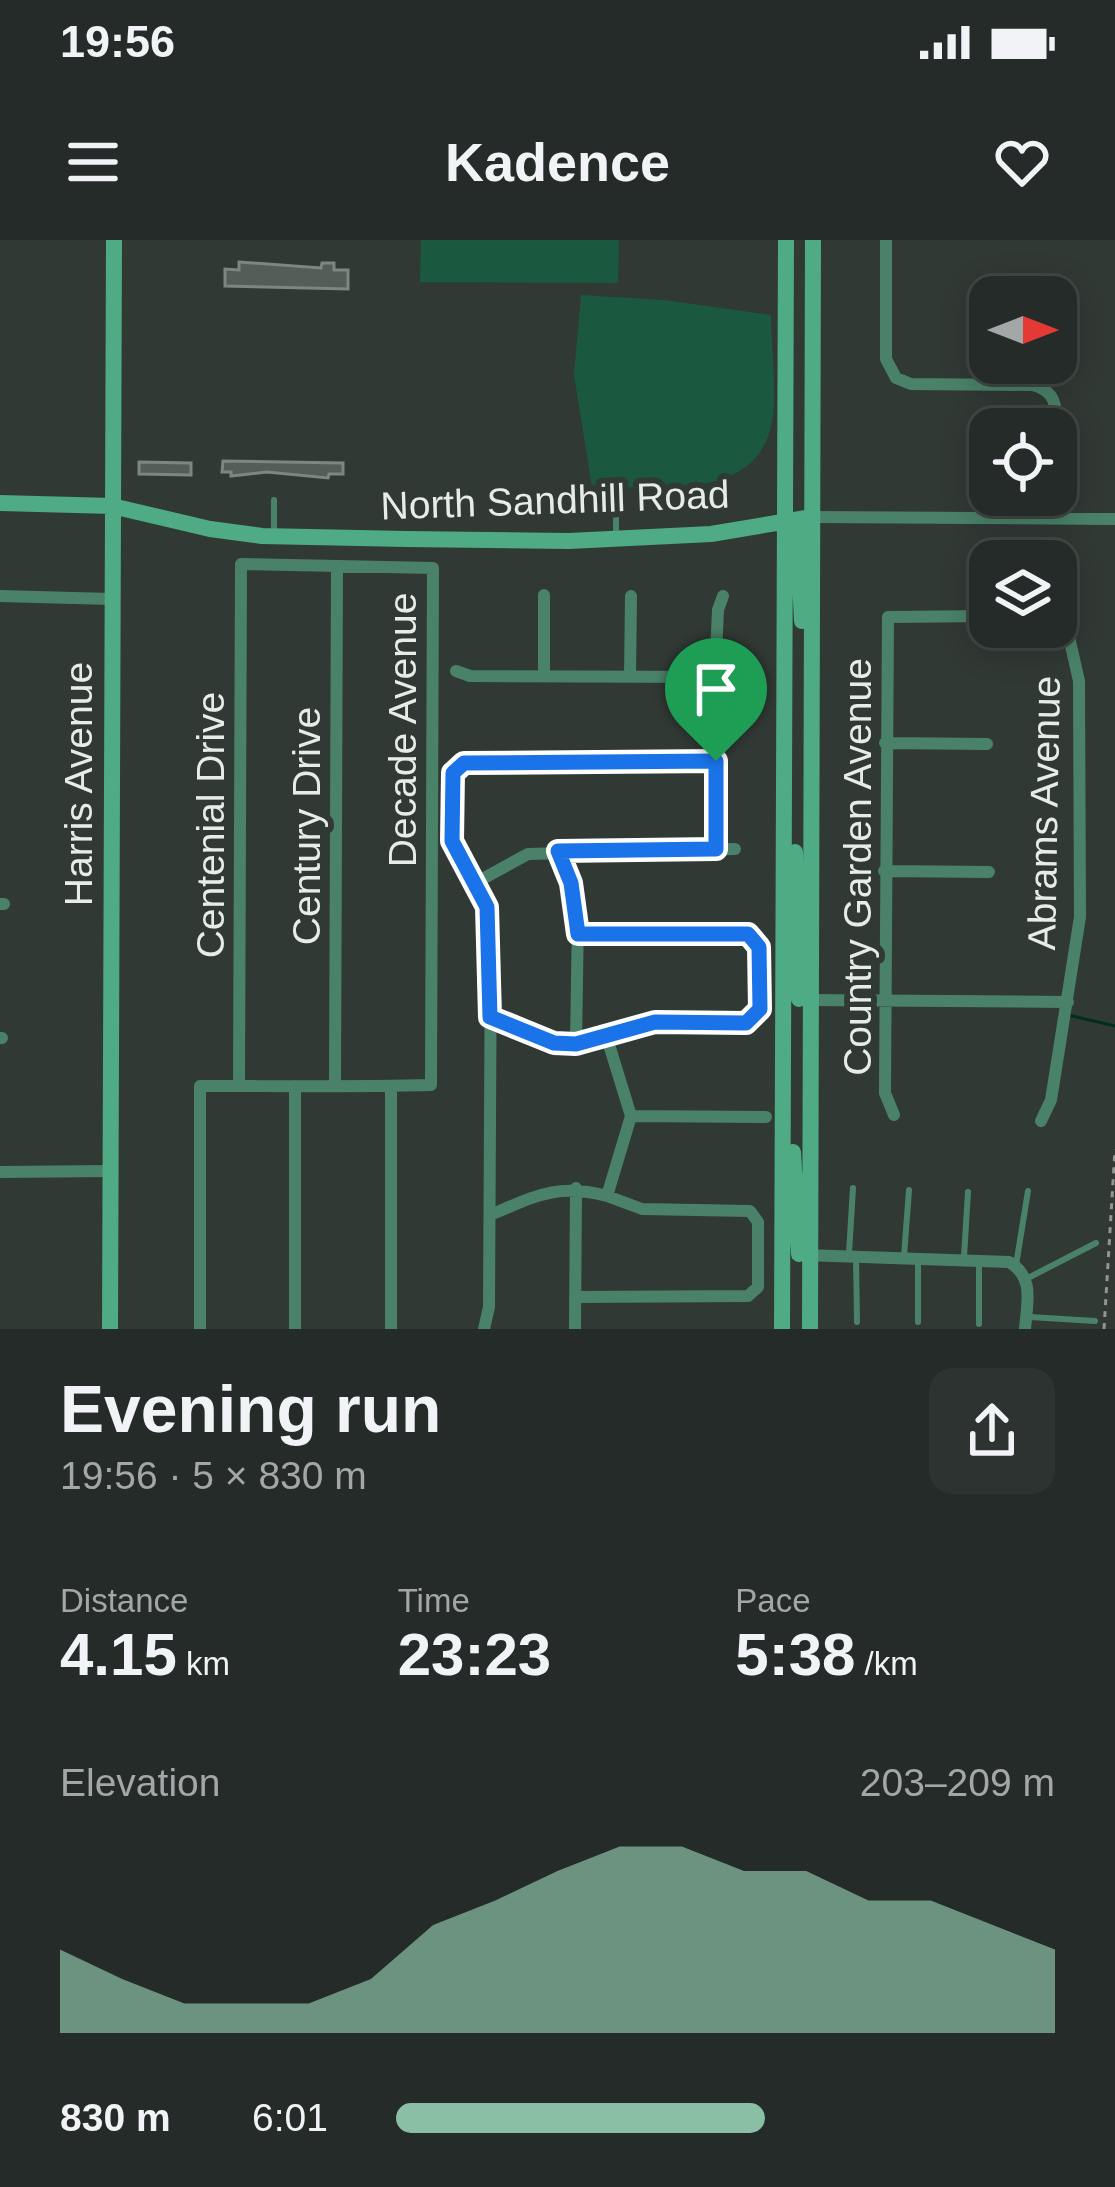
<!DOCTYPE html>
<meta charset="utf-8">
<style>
body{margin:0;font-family:Helvetica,sans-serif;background:#2d3330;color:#f1f3f6;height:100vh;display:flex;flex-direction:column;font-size:45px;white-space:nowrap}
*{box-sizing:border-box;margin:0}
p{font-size:39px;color:#a3a7a8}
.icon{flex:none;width:66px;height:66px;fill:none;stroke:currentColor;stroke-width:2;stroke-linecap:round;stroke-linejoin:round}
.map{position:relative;height:1089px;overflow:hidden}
.sheet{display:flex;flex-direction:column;background:#252b28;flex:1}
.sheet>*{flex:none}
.needle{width:78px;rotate:90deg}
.buttons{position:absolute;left:969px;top:36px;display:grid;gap:24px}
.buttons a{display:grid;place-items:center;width:108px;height:108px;border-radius:24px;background:#252b28;box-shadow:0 6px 30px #0003,0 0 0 3px #424745;font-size:60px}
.pin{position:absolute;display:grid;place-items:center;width:102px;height:102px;color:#fff;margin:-123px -51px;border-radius:50% 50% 50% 0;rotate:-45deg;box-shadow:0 0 12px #0007}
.pin .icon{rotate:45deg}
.round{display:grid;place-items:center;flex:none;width:126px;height:126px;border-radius:24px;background:#2d3330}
.overview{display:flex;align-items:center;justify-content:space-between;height:204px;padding:0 60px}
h1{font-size:66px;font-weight:700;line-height:90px}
.figures{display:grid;grid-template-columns:repeat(3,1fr);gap:18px;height:204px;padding:12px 60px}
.figures div{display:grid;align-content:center}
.figures b{font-size:60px;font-weight:700}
.figures small{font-size:33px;font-weight:400}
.figures p{font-size:33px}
.chart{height:336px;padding:24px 60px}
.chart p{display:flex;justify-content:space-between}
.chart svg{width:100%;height:216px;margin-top:12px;fill:#8abfa5;opacity:.7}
ul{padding:0 60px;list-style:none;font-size:39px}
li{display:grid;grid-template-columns:192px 144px 1fr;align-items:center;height:90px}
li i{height:30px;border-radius:15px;background:#8abfa5}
.status{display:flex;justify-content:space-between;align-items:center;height:84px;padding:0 60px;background:#252b28;direction:ltr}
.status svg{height:33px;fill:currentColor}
header{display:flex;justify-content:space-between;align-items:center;height:156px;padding:0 60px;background:#252b28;font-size:54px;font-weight:700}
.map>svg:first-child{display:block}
.green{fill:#1a5940}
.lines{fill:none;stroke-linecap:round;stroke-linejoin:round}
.stream{stroke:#002f1e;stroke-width:3}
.building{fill:#555d59;stroke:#7d8681;stroke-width:3}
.path{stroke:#909693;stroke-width:3;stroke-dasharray:6 6;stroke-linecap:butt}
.lane{stroke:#4a8269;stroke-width:6}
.street{stroke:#4a8269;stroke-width:12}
.secondary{stroke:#4eab84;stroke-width:16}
.route-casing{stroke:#fff;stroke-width:24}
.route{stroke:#1a73e8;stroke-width:15}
.labels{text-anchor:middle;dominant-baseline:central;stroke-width:12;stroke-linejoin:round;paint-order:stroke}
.street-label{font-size:39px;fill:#e7ece9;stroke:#313935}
</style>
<div class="status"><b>19:56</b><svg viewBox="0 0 49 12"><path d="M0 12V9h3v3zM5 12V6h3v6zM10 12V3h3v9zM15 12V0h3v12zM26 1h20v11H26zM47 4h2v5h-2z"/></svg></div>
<header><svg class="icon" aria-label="menu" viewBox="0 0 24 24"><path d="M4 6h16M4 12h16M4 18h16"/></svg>Kadence<svg class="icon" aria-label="heart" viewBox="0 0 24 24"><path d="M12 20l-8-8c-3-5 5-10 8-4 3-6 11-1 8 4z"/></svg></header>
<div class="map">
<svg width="1115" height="1089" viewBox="0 0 1115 1089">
<rect width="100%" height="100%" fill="#313935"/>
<path class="green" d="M421 0H619L618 43 420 42Z
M581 55 664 60 771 75C771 104 778 161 771 187 752 264 649 245 592 247L574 135Z"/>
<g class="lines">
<path class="stream" d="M1068 775 1115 786"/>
</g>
<path class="building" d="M239 22 321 28 322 23H334V30H348V49L225 46V29L239 30Z
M223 221 343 223V234H329L328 238 267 232 231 236V232H222Z
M139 222 191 223V235L139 234Z"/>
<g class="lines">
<path class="path" d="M1104 1089 1115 909"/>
<path class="lane" d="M616 265V297
M274 293V260
M849 1013 853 948
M904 1016 909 950
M856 1017 857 1082
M964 1017 968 952
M979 1021V1084
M1016 1025 1028 951
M1026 1039 1096 1003
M1030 1077 1095 1081
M918 1082V1020"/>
<path class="street" d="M886 0V119L896 138 911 144 1033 145C1057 152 1056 166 1056 189
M812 277 1115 279
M1054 278 1055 255
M544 355V436
M0 356 111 359
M456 431 470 436 715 437
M630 437 631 356
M885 503 987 504
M716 609 715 437 718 370 723 356
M558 611 578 676 576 804
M884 631 989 632
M475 643 528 614 735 609
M0 664H4
M805 760 1068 762
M490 777 554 803 576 804 655 782 746 783 760 769 759 707 748 694H578
M0 798H2
M335 846 337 326
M391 846V1089
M894 875 885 853 888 377 990 376
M631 876 766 877
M1041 881 1051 860 1080 677 1079 441 1064 375 1066 336
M0 932 110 931
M490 975C536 956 556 943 607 956L631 876 607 798
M804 1015 1009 1022C1035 1037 1027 1063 1025 1089
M575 1057 748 1056 758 1047V982L750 971 642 969 607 956
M200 1089V846C277 846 354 847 431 845L433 328 241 324 239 846
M295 1089V846
M484 1089 489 1067 491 692 487 667 452 601 453 533 464 523 715 521
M575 1089 576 948"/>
<path class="secondary" d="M0 263 112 266 210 289 262 296 406 299 569 301 711 294 812 277
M797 280 802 381
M795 612 799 759
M793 912 799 1014
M110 1089 114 0
M782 1089 786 0
M810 1089 813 0"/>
</g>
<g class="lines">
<g class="route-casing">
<path id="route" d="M716 521V609L558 611 571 643 578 694H748L759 707 760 769 746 783 655 782 576 804 554 803 490 777 487 667 452 601 453 533 464 523Z"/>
</g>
<use href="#route" class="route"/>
</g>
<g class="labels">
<g class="street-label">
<text transform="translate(555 260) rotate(-2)">North Sandhill Road</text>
<text transform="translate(402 490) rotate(-90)">Decade Avenue</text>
<text transform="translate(78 544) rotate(-90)">Harris Avenue</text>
<text transform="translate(1044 573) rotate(-89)">Abrams Avenue</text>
<text transform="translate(210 585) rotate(-90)">Centenial Drive</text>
<text transform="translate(306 586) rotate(-90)">Century Drive</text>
<text transform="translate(857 627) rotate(-90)">Country Garden Avenue</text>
</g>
</g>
</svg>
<div class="buttons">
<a><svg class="needle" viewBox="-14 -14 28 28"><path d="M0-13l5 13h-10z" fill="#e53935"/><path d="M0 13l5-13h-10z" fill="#a3a7a8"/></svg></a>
<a><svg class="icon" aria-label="locate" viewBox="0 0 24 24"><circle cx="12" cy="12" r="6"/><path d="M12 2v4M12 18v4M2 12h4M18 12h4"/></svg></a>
<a><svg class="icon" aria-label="layers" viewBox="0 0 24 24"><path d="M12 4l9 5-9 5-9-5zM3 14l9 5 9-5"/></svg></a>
</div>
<div class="pin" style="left:716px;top:521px;background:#1e9e55"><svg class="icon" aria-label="arrive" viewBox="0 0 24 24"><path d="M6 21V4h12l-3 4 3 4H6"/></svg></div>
</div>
<section class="sheet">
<div class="overview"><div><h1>Evening run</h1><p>19:56 · 5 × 830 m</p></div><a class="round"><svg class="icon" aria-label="share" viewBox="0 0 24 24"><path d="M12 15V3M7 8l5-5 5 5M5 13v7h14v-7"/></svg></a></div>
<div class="figures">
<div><p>Distance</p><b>4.15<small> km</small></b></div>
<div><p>Time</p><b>23:23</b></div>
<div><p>Pace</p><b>5:38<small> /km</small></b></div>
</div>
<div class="chart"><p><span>Elevation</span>203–209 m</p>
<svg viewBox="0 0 160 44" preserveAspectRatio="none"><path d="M0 44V27L10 33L20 38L30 38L40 38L50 33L60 22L70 17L80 11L90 6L100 6L110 11L120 11L130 17L140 17L150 22L160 27V44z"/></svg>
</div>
<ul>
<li><b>830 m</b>6:01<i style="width:56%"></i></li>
</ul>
</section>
